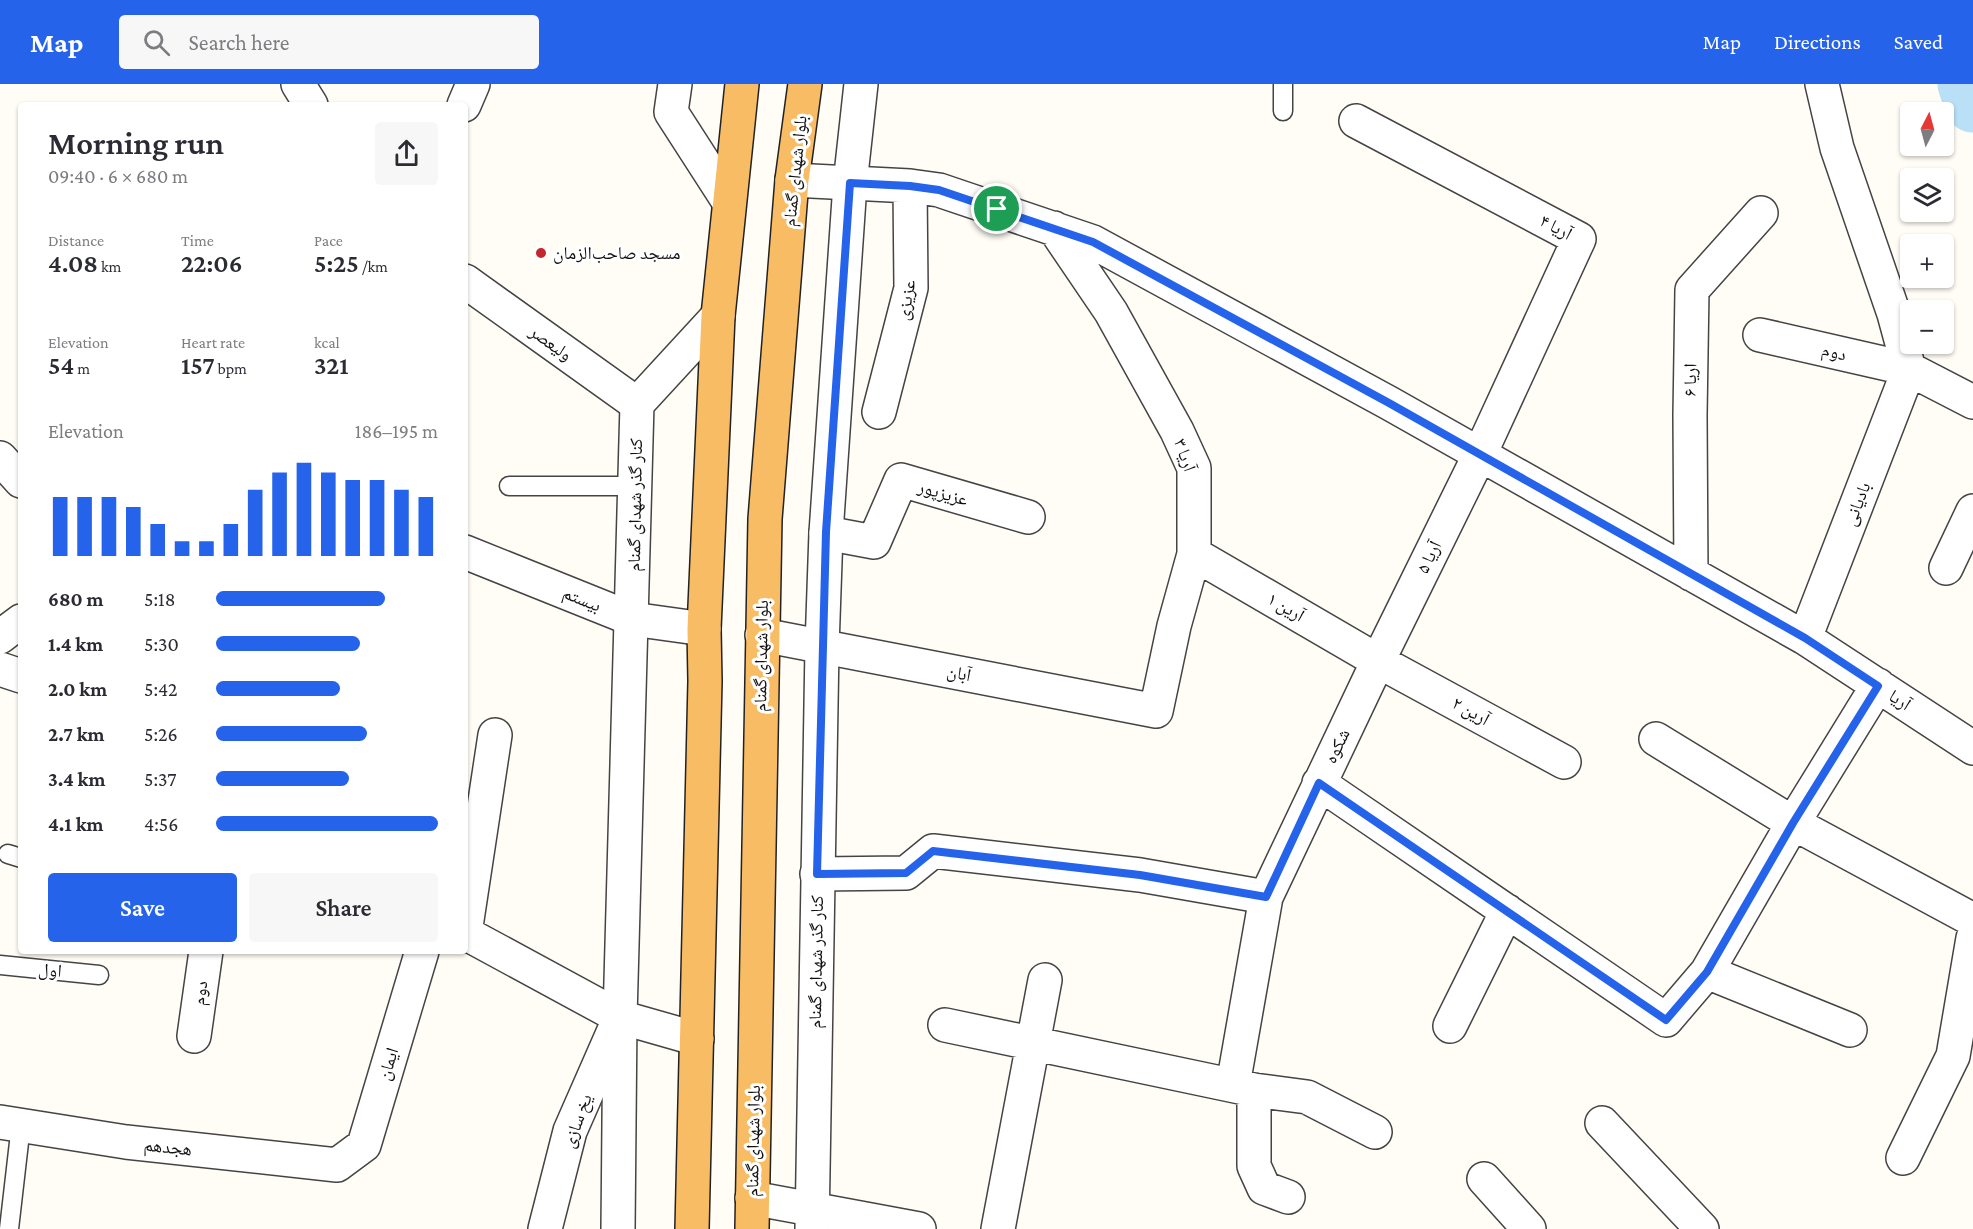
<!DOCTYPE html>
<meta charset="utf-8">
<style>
body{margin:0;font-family:"Crimson Pro","Noto Naskh Arabic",serif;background:#f7f7f7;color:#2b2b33;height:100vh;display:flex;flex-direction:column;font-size:22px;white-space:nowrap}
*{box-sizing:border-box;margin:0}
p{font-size:20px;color:#7c7c81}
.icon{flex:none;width:33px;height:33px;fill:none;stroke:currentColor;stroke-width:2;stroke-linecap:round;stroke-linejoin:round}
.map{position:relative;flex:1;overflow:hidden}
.side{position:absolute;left:18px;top:18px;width:450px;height:852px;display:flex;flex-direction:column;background:#fff;border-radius:6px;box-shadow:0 2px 4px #0004}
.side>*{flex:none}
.needle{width:39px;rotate:6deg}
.fabs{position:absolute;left:1900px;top:18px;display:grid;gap:12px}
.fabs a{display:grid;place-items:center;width:54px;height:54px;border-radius:6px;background:#fff;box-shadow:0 2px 4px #0004;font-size:30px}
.pin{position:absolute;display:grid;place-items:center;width:51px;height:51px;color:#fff;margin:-26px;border:3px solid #fff;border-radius:50%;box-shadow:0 2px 6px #0007}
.round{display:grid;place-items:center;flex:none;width:63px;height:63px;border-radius:6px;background:#f7f7f7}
.summary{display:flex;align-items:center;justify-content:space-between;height:102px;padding:0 30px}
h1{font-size:33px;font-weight:600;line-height:45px}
.stats{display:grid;grid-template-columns:repeat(3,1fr);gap:9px;height:102px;padding:6px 30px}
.stats div{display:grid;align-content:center}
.stats b{font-size:26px;font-weight:600}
.stats small{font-size:16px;font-weight:400}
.stats p{font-size:16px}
.chart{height:168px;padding:12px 30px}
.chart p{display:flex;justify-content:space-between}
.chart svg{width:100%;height:108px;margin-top:6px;stroke:#2563eb;stroke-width:6}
.button{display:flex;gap:12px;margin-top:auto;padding:12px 30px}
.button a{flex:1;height:69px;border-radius:6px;background:#2563eb;color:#fff;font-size:24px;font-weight:600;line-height:69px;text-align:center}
.button a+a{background:#f7f7f7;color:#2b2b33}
ul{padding:0 30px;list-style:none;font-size:20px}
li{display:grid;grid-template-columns:96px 72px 1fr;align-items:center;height:45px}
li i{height:15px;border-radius:8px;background:#2563eb}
header{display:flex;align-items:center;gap:36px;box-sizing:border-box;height:84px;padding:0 30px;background:#2563eb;color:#fff}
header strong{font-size:28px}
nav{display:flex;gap:33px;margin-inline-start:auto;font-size:21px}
.search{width:420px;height:54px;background:#f7f7f7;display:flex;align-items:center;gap:15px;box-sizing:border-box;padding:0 21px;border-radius:6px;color:#7c7c81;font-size:22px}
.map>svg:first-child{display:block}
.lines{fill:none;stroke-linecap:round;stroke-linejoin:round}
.river{stroke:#b9e0f7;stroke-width:57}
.service-casing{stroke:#444;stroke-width:21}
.minor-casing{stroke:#444;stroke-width:36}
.tertiary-casing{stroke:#444;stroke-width:36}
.trunk-casing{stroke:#222;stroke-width:36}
.service{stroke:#fff;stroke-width:18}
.minor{stroke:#fff;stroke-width:33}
.tertiary{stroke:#fff;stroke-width:33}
.trunk{stroke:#f7bc64;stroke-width:33}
.route-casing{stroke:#fff;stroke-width:12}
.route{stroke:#2563eb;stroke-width:8}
.poi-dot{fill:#c4262e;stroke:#fff;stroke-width:2}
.labels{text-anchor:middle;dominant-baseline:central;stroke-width:6;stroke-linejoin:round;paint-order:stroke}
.street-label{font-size:18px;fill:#111;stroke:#fff}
.poi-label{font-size:18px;fill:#111;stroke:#fff;text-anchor:start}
</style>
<header>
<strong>Map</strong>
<div class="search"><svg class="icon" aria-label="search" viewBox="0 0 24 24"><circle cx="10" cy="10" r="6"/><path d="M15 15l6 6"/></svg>Search here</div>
<nav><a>Map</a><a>Directions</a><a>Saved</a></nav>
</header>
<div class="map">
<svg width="1973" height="1145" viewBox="0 0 1973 1145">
<rect width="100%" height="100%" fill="#fffdf5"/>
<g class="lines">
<path class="river" d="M1966 0 1973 20"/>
<g class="service-casing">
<path id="service" d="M1283 27V0
M509 402H635
M8 770 21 774
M0 881 99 891
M9 1145 21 1041"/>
</g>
<g class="minor-casing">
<path id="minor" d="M298 0 311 21
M1822 0 1837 64 1894 230 1909 285 1973 318
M464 21 473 0
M792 96 910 102 939 106 1093 158 1389 319 1805 554 1973 664
M465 197 637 320
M1760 251 1909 285 1805 554
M879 328 911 204 910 102
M0 374 21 397
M826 449 874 458 901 396 1028 433
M465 468 632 535 704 545
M1194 470 1378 577 1564 678
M1946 484 1973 427
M1691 490 1690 331 1692 206 1761 129
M762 551 1156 627 1174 542 1194 470V384L1177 347 1111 228 1054 144
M0 553 21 537
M0 585 21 592
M1656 655 1793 739 1973 836
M1319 699 1666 936 1707 888 1793 739 1878 601
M817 790 906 789 933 767 1140 791 1266 813
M465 849 620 933 697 955
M465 849 495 651
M1707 888 1850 946
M945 941 1254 1006 1307 1013 1375 1048
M1450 942 1507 827
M194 952 206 867
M1233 1001 1266 813 1378 577 1480 370 1579 155 1356 37
M1254 1006V1082L1264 1104 1288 1113
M0 1038 126 1058 337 1081 364 1061 422 867
M1602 1039 1702 1145
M1903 1074 1953 972 1973 854
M1484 1095 1529 1145
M752 1114 919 1145
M545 1145 570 1047 620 933
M998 1145 1045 896"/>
</g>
<g class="tertiary-casing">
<path id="tertiary" d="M675 0 671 28 729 118
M618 1145 620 933 637 320 718 232
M812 1145 822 563 826 449 850 100 861 0"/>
</g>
<g class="trunk-casing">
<path id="trunk" d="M692 1145 705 597 704 545 718 232 742 0
M752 1145 765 435 792 96 805 0"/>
</g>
<use href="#service" class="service"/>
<use href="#minor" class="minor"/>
<use href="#tertiary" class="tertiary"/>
<use href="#trunk" class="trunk"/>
</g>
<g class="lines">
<g class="route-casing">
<path id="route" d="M850 99 910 102 939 106 1093 158 1389 319 1805 554 1878 602 1793 739 1707 888 1666 936 1319 699 1266 813 1140 791 933 767 906 789 817 790 826 448Z"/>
</g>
<use href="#route" class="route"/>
</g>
<circle class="poi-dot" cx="541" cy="169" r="6"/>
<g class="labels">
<g class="street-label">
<text transform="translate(795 87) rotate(-84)">بلوار شهدای گمنام</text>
<text transform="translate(1556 143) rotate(28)">آریا ۴</text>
<text transform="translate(906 216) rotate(-80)">عزیزی</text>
<text transform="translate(551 259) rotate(36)">ولیعصر</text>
<text transform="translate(1834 268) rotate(13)">دوم</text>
<text transform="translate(1690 296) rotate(-89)">اریا ۶</text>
<text transform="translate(1185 371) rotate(70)">آریا ۳</text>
<text transform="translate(943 409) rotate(16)">عزیزپور</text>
<text transform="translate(1857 420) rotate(-69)">بادیانی</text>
<text transform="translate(635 421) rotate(-89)">کنار گذر شهدای گمنام</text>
<text transform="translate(1429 473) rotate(-64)">آریا ۵</text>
<text transform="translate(582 515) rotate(22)">بیستم</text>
<text transform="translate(1286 523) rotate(30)">آرین ۱</text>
<text transform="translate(761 572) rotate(-89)">بلوار شهدای گمنام</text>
<text transform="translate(959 589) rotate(11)">آبان</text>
<text transform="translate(1900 616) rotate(33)">آریا</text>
<text transform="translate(1471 627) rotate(29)">آرین ۲</text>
<text transform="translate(1337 662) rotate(-64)">شکوه</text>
<text transform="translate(816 878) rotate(-89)">کنار گذر شهدای گمنام</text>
<text transform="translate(50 886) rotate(5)">اول</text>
<text transform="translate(200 909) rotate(-82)">دوم</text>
<text transform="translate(388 980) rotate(-73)">ایمان</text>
<text transform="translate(577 1037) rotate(-70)">یخ سازی</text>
<text transform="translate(753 1057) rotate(-89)">بلوار شهدای گمنام</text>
<text transform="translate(168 1063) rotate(6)">هجدهم</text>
</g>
<g class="poi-label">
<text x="553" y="169">مسجد صاحب‌الزمان</text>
</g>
</g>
</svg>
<div class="fabs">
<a><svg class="needle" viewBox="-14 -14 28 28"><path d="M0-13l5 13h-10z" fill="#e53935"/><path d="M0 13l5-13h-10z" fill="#7c7c81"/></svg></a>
<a><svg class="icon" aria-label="layers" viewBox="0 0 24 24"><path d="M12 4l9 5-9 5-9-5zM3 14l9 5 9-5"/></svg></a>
<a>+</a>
<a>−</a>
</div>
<div class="pin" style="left:997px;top:125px;background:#1e9e55"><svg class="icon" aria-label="arrive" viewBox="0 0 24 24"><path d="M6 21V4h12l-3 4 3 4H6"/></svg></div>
<section class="side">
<div class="summary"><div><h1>Morning run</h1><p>09:40 · 6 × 680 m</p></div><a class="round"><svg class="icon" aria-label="share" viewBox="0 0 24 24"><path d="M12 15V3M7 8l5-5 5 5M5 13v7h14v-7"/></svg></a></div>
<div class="stats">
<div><p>Distance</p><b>4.08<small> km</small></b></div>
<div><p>Time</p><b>22:06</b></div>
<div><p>Pace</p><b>5:25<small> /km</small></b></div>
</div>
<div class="stats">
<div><p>Elevation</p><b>54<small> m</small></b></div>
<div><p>Heart rate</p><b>157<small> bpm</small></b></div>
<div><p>kcal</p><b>321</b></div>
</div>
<div class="chart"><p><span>Elevation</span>186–195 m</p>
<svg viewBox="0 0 160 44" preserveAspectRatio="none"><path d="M5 44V20M15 44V20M25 44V20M35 44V24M45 44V31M55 44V38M65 44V38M75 44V31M85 44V17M95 44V10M105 44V6M115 44V10M125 44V13M135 44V13M145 44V17M155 44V20"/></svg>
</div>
<ul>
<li><b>680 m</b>5:18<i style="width:76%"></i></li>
<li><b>1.4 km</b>5:30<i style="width:65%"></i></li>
<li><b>2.0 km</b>5:42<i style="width:56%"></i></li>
<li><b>2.7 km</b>5:26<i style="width:68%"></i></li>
<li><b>3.4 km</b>5:37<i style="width:60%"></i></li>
<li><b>4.1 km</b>4:56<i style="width:100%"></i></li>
</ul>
<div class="button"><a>Save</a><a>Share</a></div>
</section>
</div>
